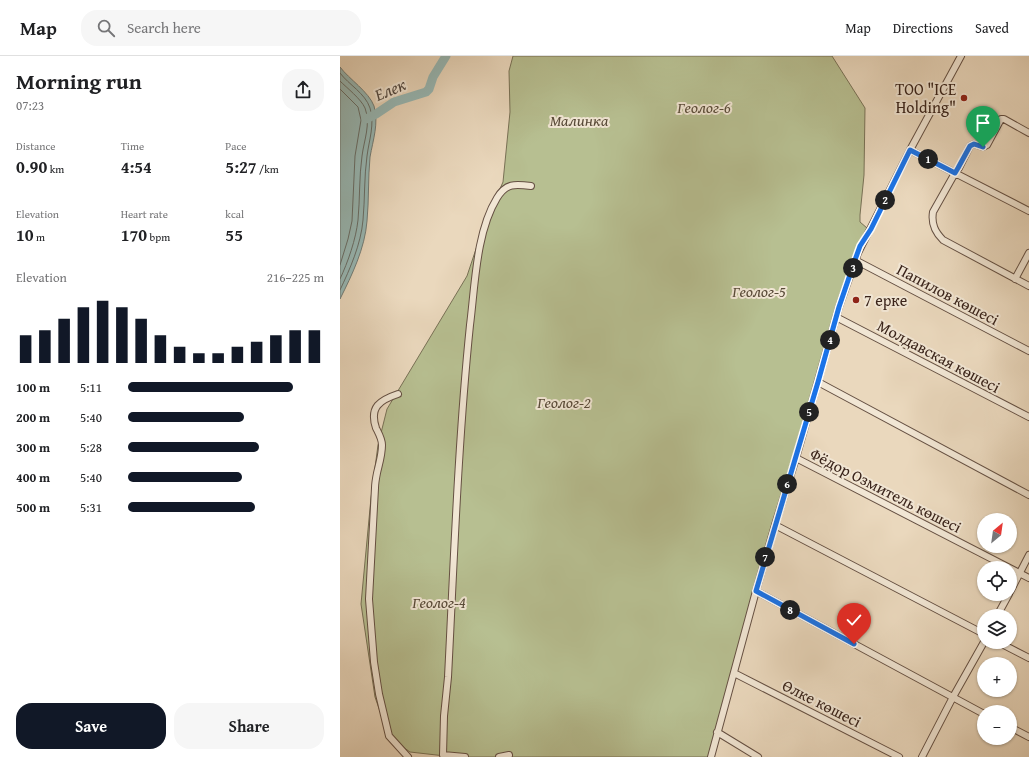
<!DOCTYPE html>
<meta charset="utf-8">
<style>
body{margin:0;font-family:"Gentium Book Plus",serif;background:#f6f6f6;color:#202124;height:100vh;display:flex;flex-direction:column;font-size:15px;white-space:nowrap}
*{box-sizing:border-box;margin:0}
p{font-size:13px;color:#757577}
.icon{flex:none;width:22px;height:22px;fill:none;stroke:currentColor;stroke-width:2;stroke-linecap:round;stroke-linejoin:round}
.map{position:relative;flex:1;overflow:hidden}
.details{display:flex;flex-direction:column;background:#fff;width:340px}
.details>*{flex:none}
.needle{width:26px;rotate:29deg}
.controls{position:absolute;left:637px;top:457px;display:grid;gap:8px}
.controls a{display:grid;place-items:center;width:40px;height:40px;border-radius:50%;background:#fff;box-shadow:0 1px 3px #0004;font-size:20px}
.pin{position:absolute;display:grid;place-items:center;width:34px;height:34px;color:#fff;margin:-41px -17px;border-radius:50% 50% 50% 0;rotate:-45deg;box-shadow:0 0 4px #0007}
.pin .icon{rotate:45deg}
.km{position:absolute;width:20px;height:20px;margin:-10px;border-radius:50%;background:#222;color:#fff;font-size:11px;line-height:20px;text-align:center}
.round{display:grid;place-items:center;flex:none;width:42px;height:42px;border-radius:16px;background:#f6f6f6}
.headline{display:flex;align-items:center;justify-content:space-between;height:68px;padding:0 16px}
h1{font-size:22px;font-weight:800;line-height:30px}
.stats{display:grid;grid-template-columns:repeat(3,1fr);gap:6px;height:68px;padding:4px 16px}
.stats div{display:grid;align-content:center}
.stats b{font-size:17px;font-weight:800}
.stats small{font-size:11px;font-weight:400}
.stats p{font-size:11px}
.chart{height:112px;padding:8px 16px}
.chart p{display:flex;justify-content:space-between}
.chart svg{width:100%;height:72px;margin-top:4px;stroke:#111827;stroke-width:6}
.primary-button{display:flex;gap:8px;margin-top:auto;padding:8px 16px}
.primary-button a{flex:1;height:46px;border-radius:16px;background:#111827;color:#fff;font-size:16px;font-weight:800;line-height:46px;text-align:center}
.primary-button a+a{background:#f6f6f6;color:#202124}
ul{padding:0 16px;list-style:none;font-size:13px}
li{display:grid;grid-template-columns:64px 48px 1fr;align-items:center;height:30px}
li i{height:10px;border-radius:5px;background:#111827}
header{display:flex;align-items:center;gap:24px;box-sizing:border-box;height:56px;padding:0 20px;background:#fff;border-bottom:1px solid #e0e0e0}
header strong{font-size:19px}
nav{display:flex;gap:22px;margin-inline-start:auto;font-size:14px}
.search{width:280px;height:36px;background:#f6f6f6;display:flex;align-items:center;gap:10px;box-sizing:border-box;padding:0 14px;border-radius:16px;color:#757577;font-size:15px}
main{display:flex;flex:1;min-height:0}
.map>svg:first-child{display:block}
.green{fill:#b7bf91;stroke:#787156}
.water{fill:#98b9b6;stroke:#727d78}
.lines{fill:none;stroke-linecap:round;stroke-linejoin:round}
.shore{stroke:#686e68;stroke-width:1}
.river{stroke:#98b9b6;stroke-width:9}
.minor-casing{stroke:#655043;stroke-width:8}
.minor{stroke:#f1e6d4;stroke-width:6}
.route-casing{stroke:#fff;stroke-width:8}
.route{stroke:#1a73e8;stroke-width:5}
.poi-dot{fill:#8f2418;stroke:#f1e6d4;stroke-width:1.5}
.labels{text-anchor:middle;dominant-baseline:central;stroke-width:4;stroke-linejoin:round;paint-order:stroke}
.poi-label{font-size:16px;fill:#39231a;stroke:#f1e6d4;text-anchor:end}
.park-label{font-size:16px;font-style:italic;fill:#584a38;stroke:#f1e6d4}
.street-label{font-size:16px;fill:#39231a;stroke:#f1e6d4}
.water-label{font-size:17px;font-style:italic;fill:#514841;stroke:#f1e6d4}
</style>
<header>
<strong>Map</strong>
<div class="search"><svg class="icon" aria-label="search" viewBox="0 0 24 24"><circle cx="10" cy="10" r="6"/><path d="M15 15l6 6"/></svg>Search here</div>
<nav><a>Map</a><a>Directions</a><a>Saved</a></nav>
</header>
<main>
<section class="details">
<div class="headline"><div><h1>Morning run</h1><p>07:23</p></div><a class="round"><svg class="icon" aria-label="share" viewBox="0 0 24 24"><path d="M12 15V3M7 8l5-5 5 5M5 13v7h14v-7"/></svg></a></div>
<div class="stats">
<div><p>Distance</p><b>0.90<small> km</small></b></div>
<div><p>Time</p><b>4:54</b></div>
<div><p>Pace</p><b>5:27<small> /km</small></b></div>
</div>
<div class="stats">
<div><p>Elevation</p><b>10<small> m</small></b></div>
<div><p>Heart rate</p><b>170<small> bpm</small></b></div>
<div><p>kcal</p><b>55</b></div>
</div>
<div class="chart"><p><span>Elevation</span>216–225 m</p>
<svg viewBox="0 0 160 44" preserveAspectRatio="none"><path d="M5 44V27M15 44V24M25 44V17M35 44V10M45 44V6M55 44V10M65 44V17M75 44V27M85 44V34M95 44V38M105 44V38M115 44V34M125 44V31M135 44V27M145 44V24M155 44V24"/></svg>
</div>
<ul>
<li><b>100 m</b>5:11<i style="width:84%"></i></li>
<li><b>200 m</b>5:40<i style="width:59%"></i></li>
<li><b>300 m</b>5:28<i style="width:67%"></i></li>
<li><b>400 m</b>5:40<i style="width:58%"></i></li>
<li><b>500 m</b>5:31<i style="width:65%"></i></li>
</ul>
<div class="primary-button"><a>Save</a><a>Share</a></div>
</section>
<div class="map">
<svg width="689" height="701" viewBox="0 0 689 701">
<rect width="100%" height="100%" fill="#ead8bd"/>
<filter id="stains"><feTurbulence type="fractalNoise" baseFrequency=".005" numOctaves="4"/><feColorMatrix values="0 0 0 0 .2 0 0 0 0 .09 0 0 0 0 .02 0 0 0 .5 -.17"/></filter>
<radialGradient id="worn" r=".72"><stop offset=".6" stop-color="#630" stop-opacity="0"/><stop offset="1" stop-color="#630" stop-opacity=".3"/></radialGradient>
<path class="green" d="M173 0H492L525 52 524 119 520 159V166L527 172 515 198 370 701H114L70 696 49 681 35 641 21 548 31 442 38 389 47 353 127 220 144 169 163 126 170 56 169 15Z"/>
<path class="water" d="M0 11C9 23 29 36 34 50 39 67 33 84 30 101 28 122 29 144 27 165 25 192 12 219 0 243Z"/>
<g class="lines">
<path class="shore" d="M0 17C9 29 25 37 30 52 35 68 29 84 27 100 24 121 25 143 23 164 21 188 10 213 0 234
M0 25C7 32 21 43 25 52 31 68 24 84 22 100 19 121 20 143 18 164 16 183 8 206 0 223
M0 33 18 51 21 64 15 100 12 165 8 183 0 209"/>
<path class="river" d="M26 63 36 58 54 46 86 36 89 33 93 21 106 0"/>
<g class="minor-casing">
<path id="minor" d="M689 77 664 63H661L647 89 643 91 634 88 630 90 619 112 615 117 593 156C591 168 595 176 603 184L689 230
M570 94 689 155
M515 204 689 295
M675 223 689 197
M496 261 689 361
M478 326 689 439
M58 338C40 344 29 351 36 372 39 378 42 383 42 389 42 399 39 408 37 417 36 422 35 427 35 432L29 543 34 606 39 638 49 680 68 701
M456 402 689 522
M435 469 644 578
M416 535 644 658
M670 536 689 499
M657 560 669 538
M658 586 689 602
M394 617 559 701
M670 671 689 681
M377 676 418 701
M125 701 103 699 104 660 108 621C114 504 118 386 130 269 135 230 136 176 157 142 166 127 175 128 191 130
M159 701 169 699
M371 701 416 535 435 469 456 402 499 251 518 197 570 94 621 0
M582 701 613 641 644 586"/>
</g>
<use href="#minor" class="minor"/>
</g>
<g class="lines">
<g class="route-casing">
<path id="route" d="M514 588 416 535 478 326 499 251 515 204 520 190 531 173 570 94 615 117 618 112 630 90 634 88 643 91"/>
</g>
<use href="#route" class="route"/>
</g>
<g class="poi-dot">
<circle cx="624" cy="42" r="4"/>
<circle cx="516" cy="244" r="4"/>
</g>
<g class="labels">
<g class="poi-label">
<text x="616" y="33">ТОО "ICE<tspan x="616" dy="18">Holding"</tspan></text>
<text x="524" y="244" text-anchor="start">7 ерке</text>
</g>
<g class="park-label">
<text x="364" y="51">Геолог-6</text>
<text x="239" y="64">Малинка</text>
<text x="419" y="235">Геолог-5</text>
<text x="224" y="346">Геолог-2</text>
<text x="99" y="546">Геолог-4</text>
</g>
<g class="street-label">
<text transform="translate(608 238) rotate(28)">Папилов көшесі</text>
<text transform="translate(599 300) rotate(28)">Молдавская көшесі</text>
<text transform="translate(546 434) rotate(27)">Фёдор Озмитель көшесі</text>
<text transform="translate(482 647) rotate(27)">Өлке көшесі</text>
</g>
<g class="water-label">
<text transform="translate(50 33) rotate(-23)">Елек</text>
</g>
</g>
<rect width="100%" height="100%" filter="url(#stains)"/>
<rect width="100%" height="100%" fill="url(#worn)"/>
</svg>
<div class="controls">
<a><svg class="needle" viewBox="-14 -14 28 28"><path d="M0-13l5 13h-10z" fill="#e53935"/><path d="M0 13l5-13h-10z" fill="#757577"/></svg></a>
<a><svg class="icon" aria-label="locate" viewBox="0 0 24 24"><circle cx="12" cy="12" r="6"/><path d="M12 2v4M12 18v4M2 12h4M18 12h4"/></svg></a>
<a><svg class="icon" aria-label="layers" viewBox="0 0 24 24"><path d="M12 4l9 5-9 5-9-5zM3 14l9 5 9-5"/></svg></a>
<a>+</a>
<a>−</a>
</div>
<div class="pin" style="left:643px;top:91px;background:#1e9e55"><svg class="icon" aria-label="arrive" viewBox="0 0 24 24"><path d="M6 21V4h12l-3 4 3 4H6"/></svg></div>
<div class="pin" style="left:514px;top:588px;background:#d93025"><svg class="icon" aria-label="check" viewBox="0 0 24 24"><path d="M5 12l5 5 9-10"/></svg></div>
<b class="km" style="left:588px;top:103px">1</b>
<b class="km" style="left:545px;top:144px">2</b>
<b class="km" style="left:513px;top:212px">3</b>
<b class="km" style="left:490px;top:284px">4</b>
<b class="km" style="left:469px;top:356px">5</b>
<b class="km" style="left:447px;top:428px">6</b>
<b class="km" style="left:425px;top:501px">7</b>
<b class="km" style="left:450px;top:554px">8</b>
</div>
</main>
